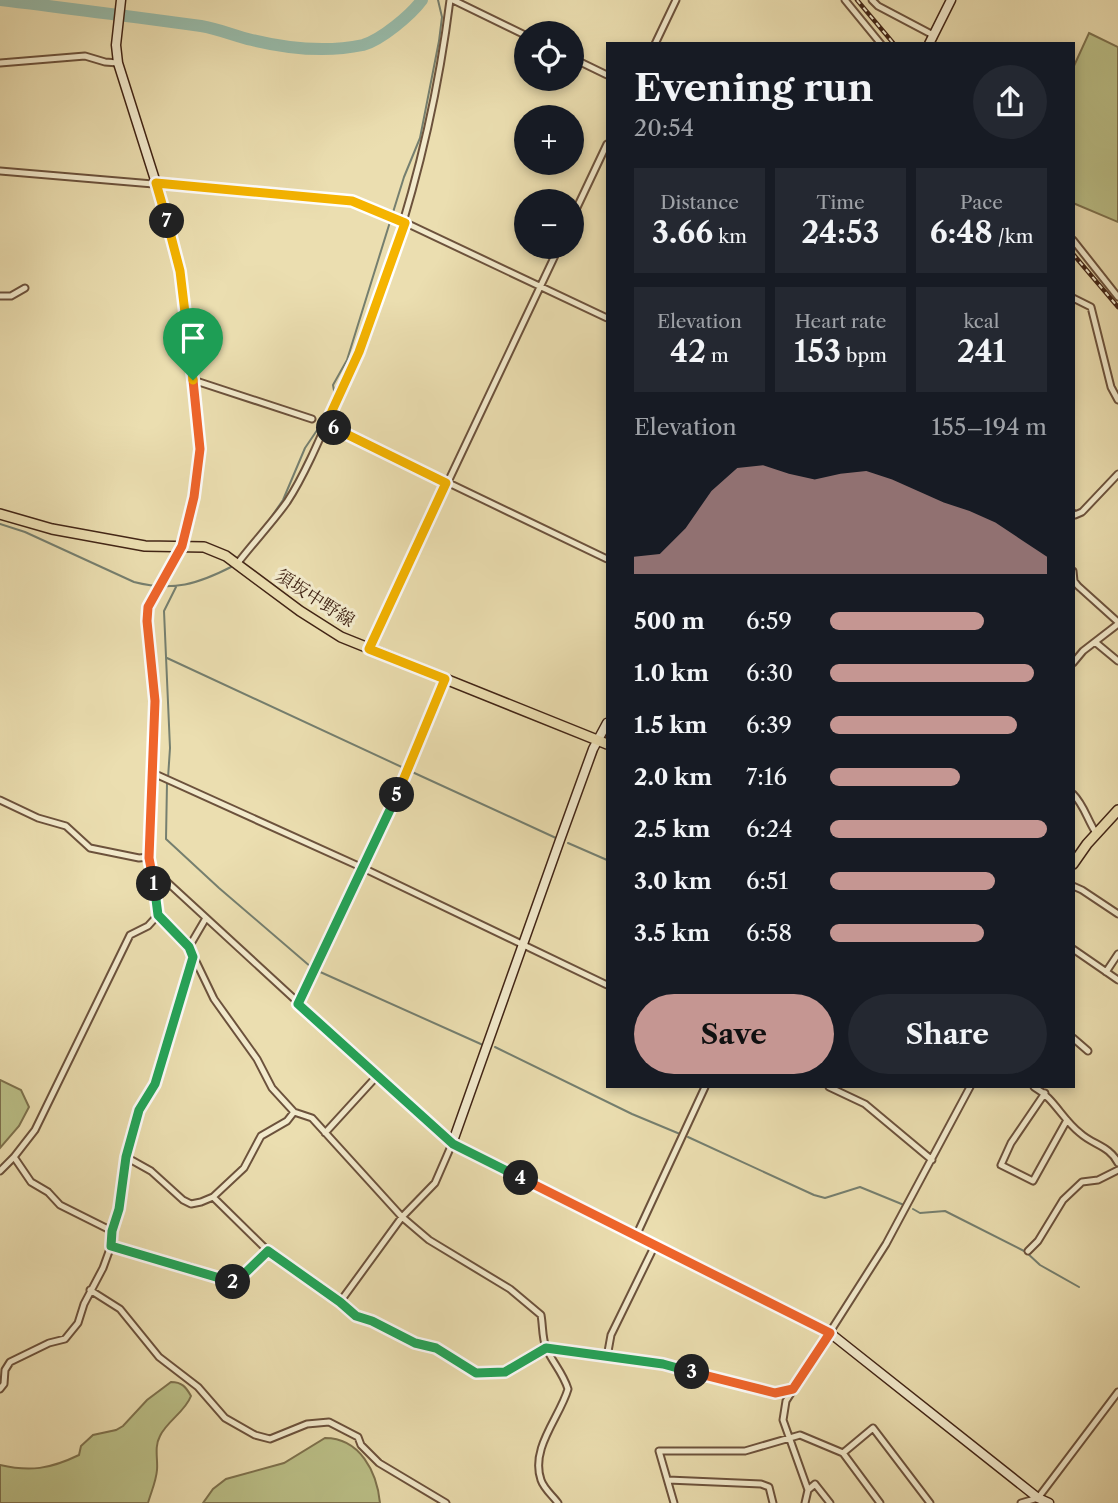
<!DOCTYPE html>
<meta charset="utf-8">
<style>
body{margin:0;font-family:"Libre Caslon Text","Noto Serif JP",serif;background:#242831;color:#f1f3f6;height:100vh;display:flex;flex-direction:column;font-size:26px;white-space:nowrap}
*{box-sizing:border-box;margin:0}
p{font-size:23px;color:#9ea1a6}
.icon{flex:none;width:38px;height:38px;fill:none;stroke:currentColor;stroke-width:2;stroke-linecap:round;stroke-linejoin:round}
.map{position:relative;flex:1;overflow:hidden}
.details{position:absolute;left:606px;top:42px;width:469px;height:1046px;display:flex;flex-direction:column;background:#171b24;border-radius:0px;box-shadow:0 4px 10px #0003}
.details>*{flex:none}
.controls{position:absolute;left:514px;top:21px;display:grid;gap:14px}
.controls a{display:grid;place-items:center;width:70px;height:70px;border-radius:50%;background:#171b24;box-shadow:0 4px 10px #0003;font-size:35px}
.pin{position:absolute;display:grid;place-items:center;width:60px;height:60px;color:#fff;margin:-72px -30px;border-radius:50% 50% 50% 0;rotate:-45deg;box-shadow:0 0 7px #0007}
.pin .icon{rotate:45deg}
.km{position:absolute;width:35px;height:35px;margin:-18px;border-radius:50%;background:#222;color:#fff;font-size:19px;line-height:35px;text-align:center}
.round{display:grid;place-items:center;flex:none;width:74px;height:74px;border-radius:37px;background:#242831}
.headline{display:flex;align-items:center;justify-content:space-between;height:119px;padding:0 28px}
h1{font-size:38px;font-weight:700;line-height:52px}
.figures{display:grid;grid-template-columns:repeat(3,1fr);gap:10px;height:119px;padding:7px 28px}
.figures div{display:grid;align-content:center;border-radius:0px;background:#242831;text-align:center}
.figures b{font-size:30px;font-weight:700}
.figures small{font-size:19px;font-weight:400}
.figures p{font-size:19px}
.chart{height:196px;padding:14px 28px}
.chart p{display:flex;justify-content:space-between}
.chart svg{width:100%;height:126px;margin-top:7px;fill:#c59692;opacity:.7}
.button{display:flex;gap:14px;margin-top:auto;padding:14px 28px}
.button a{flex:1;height:80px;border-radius:42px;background:#c59692;color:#111;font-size:28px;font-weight:700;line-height:80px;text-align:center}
.button a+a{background:#242831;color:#f1f3f6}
ul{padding:0 28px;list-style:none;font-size:23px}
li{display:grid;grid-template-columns:112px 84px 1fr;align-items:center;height:52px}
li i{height:18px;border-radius:9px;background:#c59692}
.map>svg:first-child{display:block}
.green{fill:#bbc088;stroke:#7e724e;stroke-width:2}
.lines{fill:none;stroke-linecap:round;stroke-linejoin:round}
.stream{stroke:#757f6f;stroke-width:2}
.river{stroke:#98bcab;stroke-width:12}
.street-casing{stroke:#6c523c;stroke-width:9}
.secondary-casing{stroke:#412415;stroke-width:11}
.primary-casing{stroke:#412415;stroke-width:12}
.street{stroke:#f2eacc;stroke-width:5}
.secondary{stroke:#f2eacc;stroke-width:8}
.primary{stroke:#ebdeb0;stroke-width:9}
.rail-casing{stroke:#412415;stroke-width:4.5}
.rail{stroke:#f2eacc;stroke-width:2;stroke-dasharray:5;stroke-linecap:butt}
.split-1-casing{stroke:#fff;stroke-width:14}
.split-2-casing{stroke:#fff;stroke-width:14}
.split-3-casing{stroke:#fff;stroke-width:14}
.split-4-casing{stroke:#fff;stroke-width:14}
.split-5-casing{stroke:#fff;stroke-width:14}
.split-6-casing{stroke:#fff;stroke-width:14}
.split-7-casing{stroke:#fff;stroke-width:14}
.split-8-casing{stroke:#fff;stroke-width:14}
.split-1{stroke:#f0652b;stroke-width:9}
.split-2{stroke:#22a559;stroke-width:9}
.split-3{stroke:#22a559;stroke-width:9}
.split-4{stroke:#f0652b;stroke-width:9}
.split-5{stroke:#22a559;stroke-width:9}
.split-6{stroke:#f5b400;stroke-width:9}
.split-7{stroke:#f5b400;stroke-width:9}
.split-8{stroke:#f5b400;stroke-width:9}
.labels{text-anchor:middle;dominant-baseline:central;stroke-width:6;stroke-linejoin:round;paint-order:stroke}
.street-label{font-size:18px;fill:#412415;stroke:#f2eacc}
</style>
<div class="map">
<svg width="1118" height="1503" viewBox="0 0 1118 1503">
<rect width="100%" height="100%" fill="#ebdeb0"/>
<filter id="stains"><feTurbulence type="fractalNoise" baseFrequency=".00286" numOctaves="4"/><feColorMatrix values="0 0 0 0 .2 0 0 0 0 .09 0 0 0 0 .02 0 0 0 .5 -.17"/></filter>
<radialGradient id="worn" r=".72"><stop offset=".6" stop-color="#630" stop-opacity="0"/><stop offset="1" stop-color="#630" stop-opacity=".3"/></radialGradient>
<path class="green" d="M1089 33 1118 47V222L1073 203V68Z
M0 1080 21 1090 29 1107 19 1126 0 1148Z
M171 1382C182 1382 186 1387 191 1396 185 1412 167 1421 160 1436 154 1447 158 1459 157 1470 156 1482 151 1492 148 1503H0V1465C30 1472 50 1469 79 1455L81 1446 93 1435 116 1430 123 1426 147 1400Z
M325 1438C360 1438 377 1472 380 1503H203L213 1489 226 1479 284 1463Z"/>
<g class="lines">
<path class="stream" d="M0 524 25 532 134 582C173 592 198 584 233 566
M263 529 283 500 305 448 324 420 335 396 333 385 347 360 404 177 420 138 439 41 442 17 438 0
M167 658 406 769
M410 771 556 838
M168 778 170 748 164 611 176 587
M167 783 166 839 219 888 311 967
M568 843 607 860
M318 971 483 1045
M495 1047 632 1114 680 1134
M688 1137 814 1195 825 1198 860 1187 904 1205
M913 1209 920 1213 945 1211 1026 1252 1040 1265 1079 1287"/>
<path class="river" d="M0 0C67 8 134 17 201 26 219 29 235 36 252 40 289 49 325 53 363 45 381 40 411 15 422 0"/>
<g class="street-casing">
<path id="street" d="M453 0 527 36
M845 0 881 44
M872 0 878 6 933 35V38
M655 44 676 0
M572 58 607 75
M0 63 85 56 105 62 118 63
M0 171 352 201 387 214 607 318
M572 218 607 144
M1073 240 1118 297
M0 296H11L25 288
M1073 298 1091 307 1111 387 1118 400
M193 380 312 419
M326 424 607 559
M1073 513 1075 515 1082 512 1118 474
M182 546 147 607V621L155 701 149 857 153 869 452 1144 830 1333
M237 564C253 543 272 523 287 502 306 473 324 429 338 397 394 271 433 137 450 0
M1073 571 1074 581 1078 586 1118 622
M1095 642 1118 661
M369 649 559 247
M1073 663 1083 651 1118 624
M153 773 363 868 607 985
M1073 794C1084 805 1087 819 1096 833
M0 800 38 818 66 826 90 848 139 858 149 857
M153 870 158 915 189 947 214 999 257 1059 272 1088 294 1112 312 1118 402 1217 429 1240 510 1289 541 1315C543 1326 542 1337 546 1348 553 1363 563 1373 568 1389 560 1417 530 1448 541 1480 544 1489 553 1496 558 1503
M1073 886 1082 890 1118 914
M189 947 206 918
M1073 949 1118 980
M1106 972 1118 954
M298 1004 405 776 445 679
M1073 1038 1088 1051
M829 1087 865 1104 932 1160
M1034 1087C1054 1098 1062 1119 1080 1133 1093 1145 1110 1146 1118 1163
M1045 1093 1011 1143 1001 1165 1033 1181 1067 1120
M325 1133 377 1076
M14 1157 31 1182 48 1192 60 1205 112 1231
M126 1157 151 1171 183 1200 191 1204 201 1202 213 1197 244 1168 261 1136 287 1121 294 1112
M0 1171 14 1157 35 1130 130 935 148 926 158 915
M213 1197 268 1251 340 1302 356 1316 372 1321 415 1343 436 1347 476 1373 505 1372 546 1348 663 1364 775 1393 793 1389
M636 1236 705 1087
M111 1246 190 1267 232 1282 239 1279 268 1251
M1028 1251 1038 1241 1063 1200 1082 1182 1098 1180 1118 1170
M90 1290 120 1309 159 1357 198 1387 225 1418 255 1435 270 1439 307 1424 329 1422 358 1437 361 1445 379 1463 446 1503
M340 1302 402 1217 435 1183 452 1144
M607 1357 611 1335 655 1245
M0 1389 4 1384 5 1370 10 1362 49 1343 65 1339 78 1323 84 1304 103 1268 111 1246 112 1231 119 1209 126 1157 139 1110 155 1084 193 957
M668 1480 761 1484 769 1487 773 1503
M808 1490 815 1484 830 1503
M674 1503 659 1451H745L800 1435 843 1453
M805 1503 808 1490 783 1420 786 1401 886 1244 970 1087
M880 1503 843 1453 873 1428 930 1503
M1021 1503 1038 1498 1118 1392"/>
</g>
<g class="secondary-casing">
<path id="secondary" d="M121 0 116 45 118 63 156 183 180 271 200 448 194 497 182 546
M929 44 951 0
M452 1144 560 840 593 749 607 723
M830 1333 1038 1498 1049 1503"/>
</g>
<g class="primary-casing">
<path id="primary" d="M0 514 52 529 145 546 204 547 226 556 300 611 341 637 607 744
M1073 864 1087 844 1118 810"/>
</g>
<use href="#street" class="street"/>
<use href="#secondary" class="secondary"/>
<use href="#primary" class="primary"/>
<g class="rail-casing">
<path id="rail" d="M857 0 894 44
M1073 254 1118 307"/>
</g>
<use href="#rail" class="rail"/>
</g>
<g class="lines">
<g class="split-1-casing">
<path id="split-1" d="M154 884 149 858 155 701 147 621 148 607 182 546 194 497 200 449 193 380"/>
</g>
<g class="split-2-casing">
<path id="split-2" d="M154 884 158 915 189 947 193 957 155 1084 139 1110 126 1157 119 1209 112 1231 111 1246 233 1282"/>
</g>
<g class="split-3-casing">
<path id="split-3" d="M233 1282 239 1279 268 1251 340 1302 356 1316 372 1321 415 1343 436 1348 476 1373 505 1372 546 1348 663 1364 692 1372"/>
</g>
<g class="split-4-casing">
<path id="split-4" d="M521 1178 830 1333 793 1389 775 1393 692 1372"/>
</g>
<g class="split-5-casing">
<path id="split-5" d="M397 795 298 1004 453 1144 521 1178"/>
</g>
<g class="split-6-casing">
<path id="split-6" d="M334 428 446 483 369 649 445 679 397 795"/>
</g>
<g class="split-7-casing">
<path id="split-7" d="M167 221 156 183 352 201 405 223 359 352 326 424 334 428"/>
</g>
<g class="split-8-casing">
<path id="split-8" d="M167 221 180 271 193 380"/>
</g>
<use href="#split-1" class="split-1"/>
<use href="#split-2" class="split-2"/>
<use href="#split-3" class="split-3"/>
<use href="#split-4" class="split-4"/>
<use href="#split-5" class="split-5"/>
<use href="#split-6" class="split-6"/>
<use href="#split-7" class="split-7"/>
<use href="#split-8" class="split-8"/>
</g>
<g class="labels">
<g class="street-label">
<text transform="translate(315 598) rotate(33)">須坂中野線</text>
</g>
</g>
<rect width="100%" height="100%" filter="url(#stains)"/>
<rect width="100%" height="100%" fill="url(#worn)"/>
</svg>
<div class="controls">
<a><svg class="icon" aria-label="locate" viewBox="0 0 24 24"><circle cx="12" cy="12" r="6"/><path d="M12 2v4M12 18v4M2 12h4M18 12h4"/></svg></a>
<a>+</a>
<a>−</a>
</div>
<div class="pin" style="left:193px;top:380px;background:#1e9e55"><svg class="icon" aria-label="arrive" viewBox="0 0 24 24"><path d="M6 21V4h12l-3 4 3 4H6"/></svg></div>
<b class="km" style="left:154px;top:884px">1</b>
<b class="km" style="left:233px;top:1282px">2</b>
<b class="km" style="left:692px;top:1372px">3</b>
<b class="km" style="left:521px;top:1178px">4</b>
<b class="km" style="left:397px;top:795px">5</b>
<b class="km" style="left:334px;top:428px">6</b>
<b class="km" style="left:167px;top:221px">7</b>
<section class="details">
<div class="headline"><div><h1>Evening run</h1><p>20:54</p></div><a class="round"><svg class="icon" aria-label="share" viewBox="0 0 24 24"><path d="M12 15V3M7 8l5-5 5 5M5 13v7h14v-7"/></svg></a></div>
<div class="figures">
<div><p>Distance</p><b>3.66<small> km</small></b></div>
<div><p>Time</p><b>24:53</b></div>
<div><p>Pace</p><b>6:48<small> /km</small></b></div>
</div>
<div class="figures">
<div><p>Elevation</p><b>42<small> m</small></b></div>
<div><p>Heart rate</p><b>153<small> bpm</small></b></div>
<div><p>kcal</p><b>241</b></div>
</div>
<div class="chart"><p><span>Elevation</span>155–194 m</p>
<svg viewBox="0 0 160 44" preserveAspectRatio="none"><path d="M0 44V38L10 37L20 28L30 15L40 7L50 6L60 9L70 11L80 9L90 8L100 11L110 15L120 19L130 22L140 26L150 32L160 38V44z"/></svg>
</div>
<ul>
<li><b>500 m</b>6:59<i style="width:71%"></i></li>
<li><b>1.0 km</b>6:30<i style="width:94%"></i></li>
<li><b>1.5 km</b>6:39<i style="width:86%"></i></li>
<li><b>2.0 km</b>7:16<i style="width:60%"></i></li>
<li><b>2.5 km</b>6:24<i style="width:100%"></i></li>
<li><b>3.0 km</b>6:51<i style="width:76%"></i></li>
<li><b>3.5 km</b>6:58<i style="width:71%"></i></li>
</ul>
<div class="button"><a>Save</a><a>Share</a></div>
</section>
</div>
